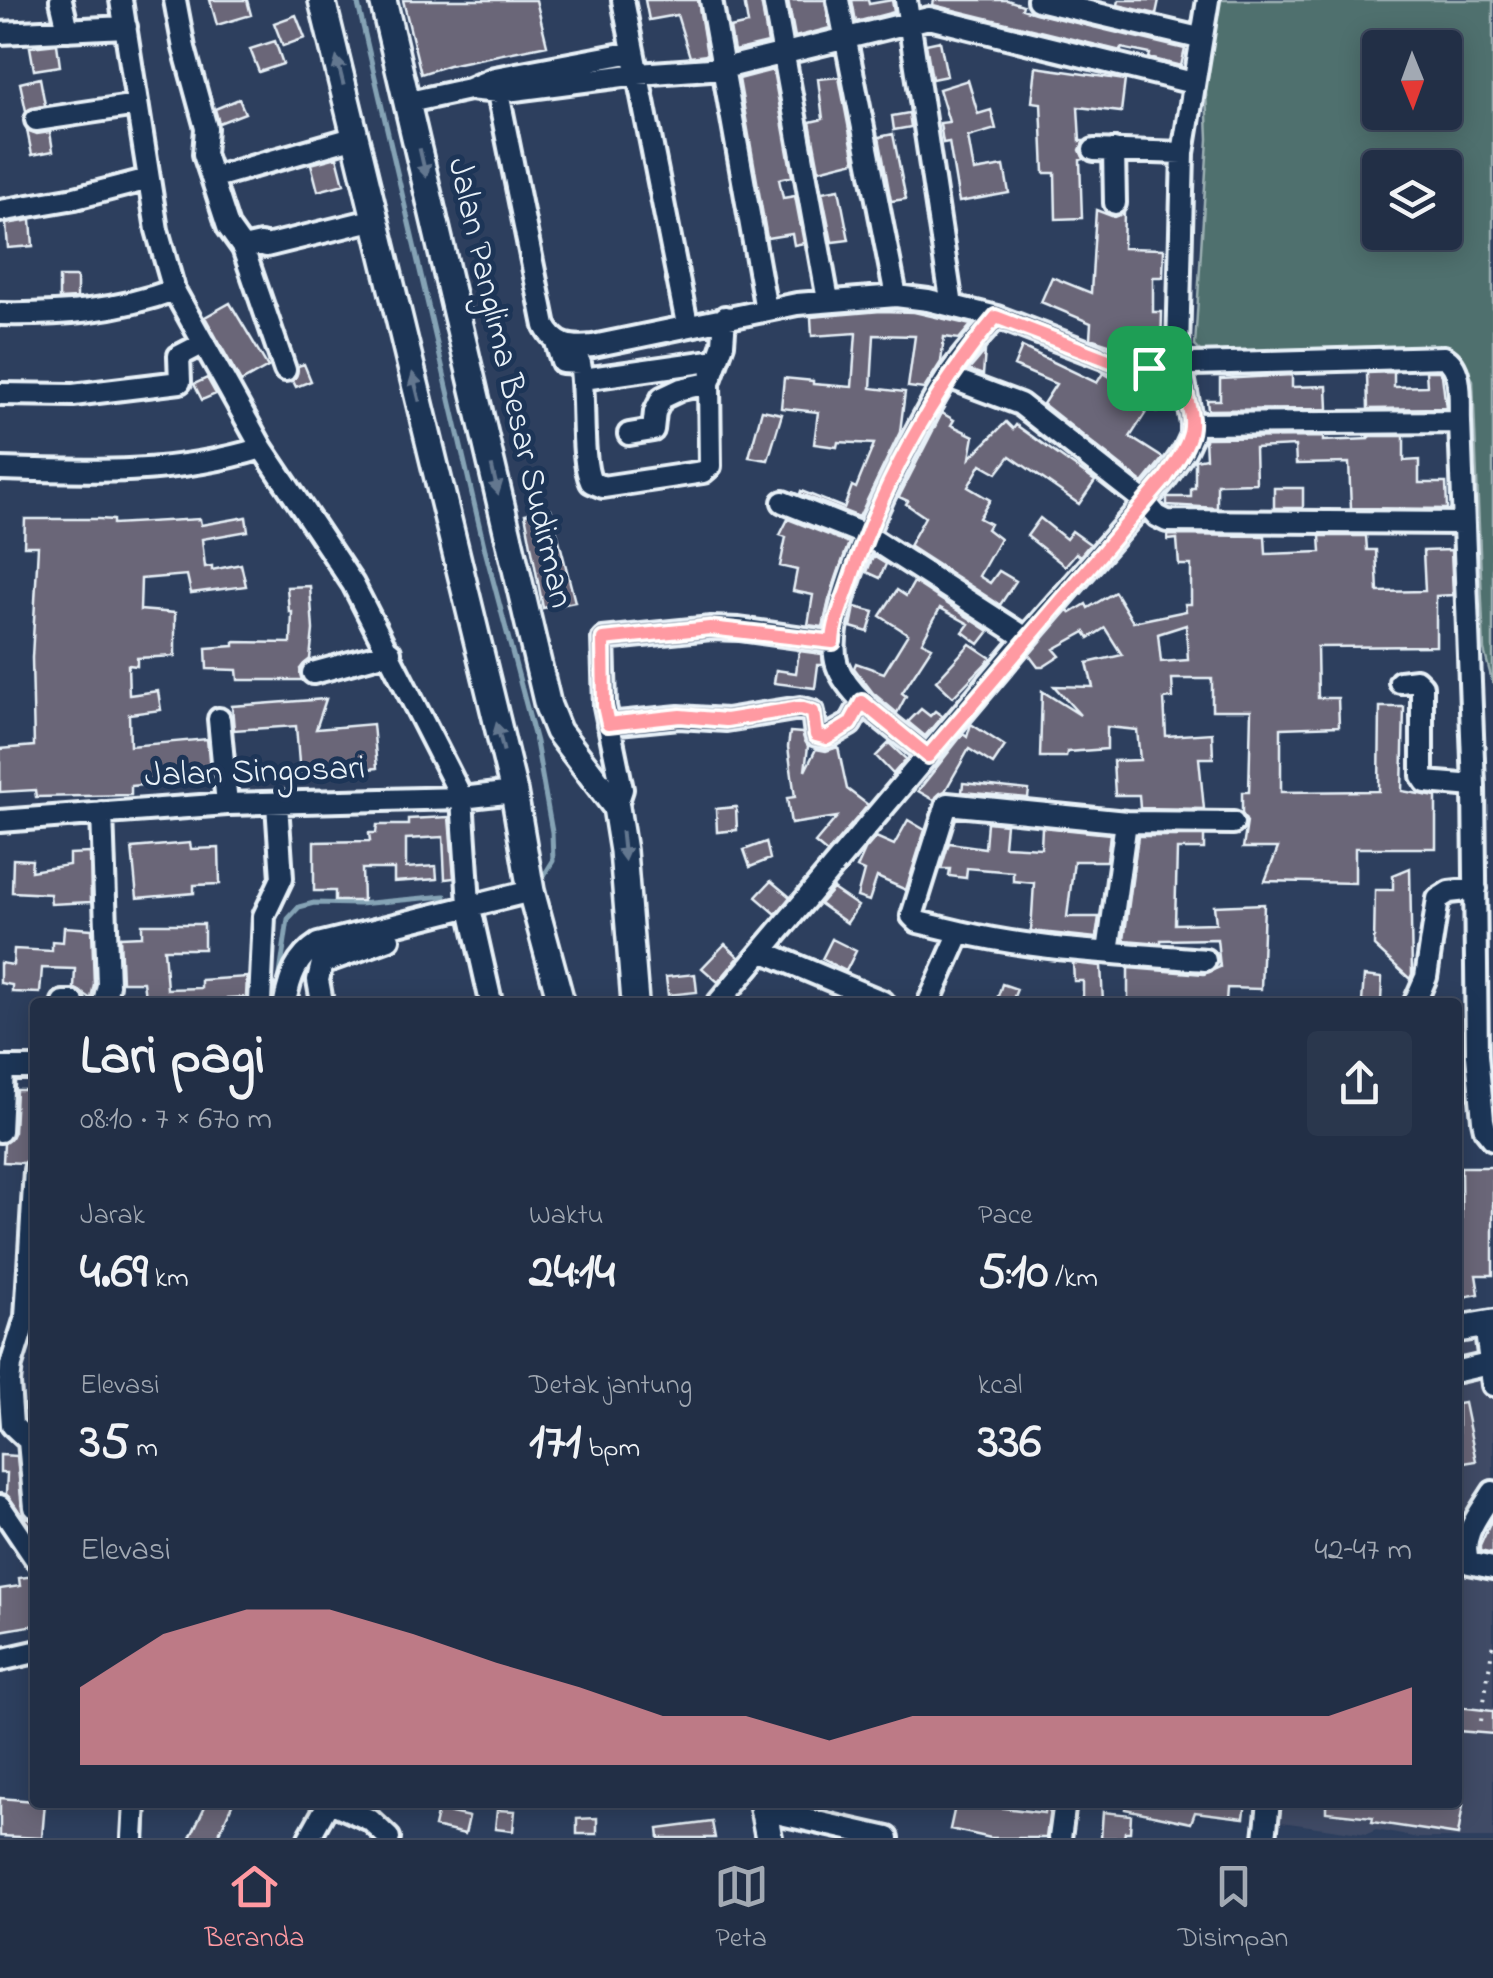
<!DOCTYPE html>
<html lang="id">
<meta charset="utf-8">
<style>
body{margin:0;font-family:"Indie Flower",sans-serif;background:#2a374d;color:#f1f3f6;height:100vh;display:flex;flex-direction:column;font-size:38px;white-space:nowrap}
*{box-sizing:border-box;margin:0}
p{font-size:32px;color:#a2a9b3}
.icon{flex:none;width:55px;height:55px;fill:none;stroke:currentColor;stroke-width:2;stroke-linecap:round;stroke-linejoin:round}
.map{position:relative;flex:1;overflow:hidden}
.details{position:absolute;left:30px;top:998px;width:1432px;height:810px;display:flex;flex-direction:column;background:#222f46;border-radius:10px;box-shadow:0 5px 25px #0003,0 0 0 2px #3f4a5f}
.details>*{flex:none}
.needle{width:65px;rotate:179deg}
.controls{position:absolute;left:1362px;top:30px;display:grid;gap:20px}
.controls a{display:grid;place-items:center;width:100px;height:100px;border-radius:10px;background:#222f46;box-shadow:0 5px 25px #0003,0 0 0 2px #3f4a5f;font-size:50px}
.pin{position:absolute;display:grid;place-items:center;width:85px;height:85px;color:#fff;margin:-42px;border-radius:20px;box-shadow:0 5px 15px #0006}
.round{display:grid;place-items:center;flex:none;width:105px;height:105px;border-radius:10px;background:#2a374d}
.headline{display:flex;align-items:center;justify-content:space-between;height:170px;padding:0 50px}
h1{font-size:55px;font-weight:700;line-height:75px}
.stats{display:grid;grid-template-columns:repeat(3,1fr);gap:15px;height:170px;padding:10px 50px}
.stats div{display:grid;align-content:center}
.stats b{font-size:50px;font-weight:700}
.stats small{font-size:28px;font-weight:400}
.stats p{font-size:28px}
.chart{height:280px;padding:20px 50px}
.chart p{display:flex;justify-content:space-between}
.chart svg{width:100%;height:180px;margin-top:10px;fill:#ff9aa2;opacity:.7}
.tab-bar{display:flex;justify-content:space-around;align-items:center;height:140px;border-top:2px solid #3f4a5f;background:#222f46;font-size:28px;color:#a2a9b3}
.tab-bar a{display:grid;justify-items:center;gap:5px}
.tab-bar .current{color:#ff9aa2}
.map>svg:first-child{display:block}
.built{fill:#404b66}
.green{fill:#506f6e;stroke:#9cb0b3;stroke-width:2.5;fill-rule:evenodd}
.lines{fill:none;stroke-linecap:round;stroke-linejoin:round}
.stream{stroke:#85a3b5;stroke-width:5}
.building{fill:#6b6678;stroke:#e8f1f8;stroke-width:2.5;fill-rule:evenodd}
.minor-casing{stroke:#e8f1f8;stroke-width:28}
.major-casing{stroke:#e8f1f8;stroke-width:32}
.path{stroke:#e8f1f8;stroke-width:4;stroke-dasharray:2.5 8;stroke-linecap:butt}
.minor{stroke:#1d3557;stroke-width:20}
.major{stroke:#1d3557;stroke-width:25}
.oneway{fill:#64778f}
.route-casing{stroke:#fff;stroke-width:20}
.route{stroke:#ff9aa2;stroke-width:12}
.labels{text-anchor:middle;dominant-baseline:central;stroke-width:10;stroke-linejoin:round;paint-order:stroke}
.street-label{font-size:35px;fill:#e8f1f8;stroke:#1d3557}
</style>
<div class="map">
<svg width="1493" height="1838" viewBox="0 0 1493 1838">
<rect width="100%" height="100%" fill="#2d3f5e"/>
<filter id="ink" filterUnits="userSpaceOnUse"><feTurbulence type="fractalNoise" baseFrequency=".01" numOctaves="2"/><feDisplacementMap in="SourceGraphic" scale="20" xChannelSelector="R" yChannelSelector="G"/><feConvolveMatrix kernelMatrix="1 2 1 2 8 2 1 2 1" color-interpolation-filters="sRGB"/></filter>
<g filter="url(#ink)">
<path class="built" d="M1493 1326V1838H1418L1376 1830 1367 1834 1260 1819 1262 1803 1458 1802V1333Z"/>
<path class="green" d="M1218 0H1493V684L1484 650 1473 380 1466 368 1448 352 1205 356 1195 346 1208 139 1205 68ZM1380 48H1445V112H1380ZM1380 168H1445V232H1380Z"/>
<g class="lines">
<path class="stream" d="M357 0 485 550 536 742 552 832 553 861 543 877
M277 995 288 919 299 907 314 903 359 904 445 896
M145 1838 146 1802"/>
</g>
<path class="building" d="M210 0H247L251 15 217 25Z
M403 0H536L547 45 449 65 421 74Z
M645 0H698L707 55 690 57 677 15 649 20Z
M744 0H761L768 43 734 51 730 28 748 24Z
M788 0H825L830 28 795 37Z
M852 0H868L869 4 892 0 894 12 856 22Z
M934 0H1007L1023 5 1022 9 1035 13 1185 49 1181 66 1149 58 1150 54 1121 48V51L933 5Z
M1119 0H1159L1156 14 1118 5Z
M296 15 305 38 283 46 274 23Z
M275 41 283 64 259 72 250 49Z
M940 41 947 76 932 79 926 44Z
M57 44 60 66 34 70 30 47Z
M1036 67 1125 80 1121 112 1078 107 1080 141H1084L1080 150 1084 159 1080 160 1082 218 1056 219 1055 173H1044L1041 103 1032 102Z
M773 70 792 176 779 179 783 198 795 196 804 243 794 245 792 234 767 238 739 79Z
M839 77 855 161 819 170 810 122 823 119 818 79Z
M40 78 45 105 26 111 20 83Z
M968 80 978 114 991 110 996 129 968 137 974 171 1004 166 1009 193 959 202 949 142 943 143 940 123 949 122 939 89Z
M239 99 245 113 219 123 215 109Z
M909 113 911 127 894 130 892 116Z
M27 130 37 134 50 132 53 151 32 155Z
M893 134 906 199 891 201 879 137Z
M337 157 344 184 318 191 311 164Z
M839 189 849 240 832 242 822 192Z
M1096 210 1114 217 1124 213 1123 248 1164 249 1163 277H1153V312H1162L1161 351 1126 352 1124 349 1090 338 1091 323 1041 302 1052 277 1091 293Z
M31 220 33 246 8 248 6 224Z
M59 277H77V298L59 299Z
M230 303 268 367 241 382 205 317Z
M881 311 914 312 971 325 959 339 944 337 941 362 924 389 908 387 915 336 874 335 871 388 905 392 900 432 859 517 800 494 801 491 844 508 852 486 856 488 874 444 838 442 837 447 814 444 818 412 781 408 784 378 813 381V384L852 387 856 333 812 336 811 317Z
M1022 347 1097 383 1103 373 1137 392 1146 379H1150L1171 392 1158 412 1150 406 1130 437 1163 458 1143 483 1043 404 1056 384 1014 366Z
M985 351 983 375 969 370 976 362Z
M304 364 311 381 296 387 293 381 298 366Z
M1426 371H1439L1442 375 1446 408 1368 409 1367 373 1394 372V387L1427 386Z
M1292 375V387L1327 386 1328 409 1208 410 1207 400H1220V379Z
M207 378 216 394 202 400 194 384Z
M762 410 782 414 768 460 749 457Z
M942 413 954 420 951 425 974 436 970 458 1006 422 1013 429 1016 425 1095 481 1079 504 1010 456 997 473 981 464 968 487 990 500 979 518 990 524 987 529 1000 539 979 576 990 583 999 571 1016 581 1000 605 909 546 925 517 906 504 908 501 899 497Z
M1369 436H1404V461L1419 460V483H1446L1447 509 1351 508 1349 463 1296 464 1295 446 1255 448 1256 483 1217 484V508L1167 505V497H1191V488H1195V460L1206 458 1205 438 1323 437V441L1369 439Z
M1274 488H1303V508H1274Z
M551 509 575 602 543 608 525 514Z
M246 517 248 531 202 539 205 567 212 566V570L241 564 246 586 191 593 187 575 141 579 140 610 175 613V656L137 658V666L128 665 129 695 158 691 161 710 129 714 130 746 207 739 211 779 131 786V795L36 797 35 790 0 792V749L34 746 32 658 38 546H24L25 519H99L113 520V524L200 519 201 525Z
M1040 518 1066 539 1072 531 1090 544 1080 556 1076 553 1065 566 1027 536Z
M788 519 849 543 829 600 823 627 808 625 813 595 793 591 797 570 780 566 786 537 780 535Z
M1168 535 1265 536 1266 554 1321 552 1320 536H1366L1367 550H1376L1378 592 1425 591 1423 551 1451 550 1453 595 1436 596V646L1317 647 1318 698H1338L1339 726 1281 728V792L1379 791 1380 707H1404L1402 791 1436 797V848H1355V883L1265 881 1278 848H1243L1247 822 1242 814V792H1249L1251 710H1212V679H1172L1173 698 1164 699 1166 736 1212 733 1213 758H1199L1204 809 1140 808 1139 795H1115L1113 761 1140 760 1137 730 1107 727V749L1067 752 1066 757H1040L1042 691 1080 715 1054 686 1093 687 1087 663 1122 655 1105 628 1089 638 1085 632 1054 649 1060 656 1043 667H1038L1029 655 1069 609 1071 613 1086 604 1088 608 1115 592 1133 622 1186 611 1185 604H1191V565H1179L1177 539 1168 540ZM1186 625 1188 660 1161 662 1158 634Z
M873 556 886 564 880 578 867 572Z
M914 582 989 631 979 644 963 632 969 624 940 608 922 642 932 647 902 693 906 696 897 713 873 693 854 668 856 663 884 673 908 634 880 616 897 590 906 596Z
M310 586 313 630 310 659 300 669 302 680H238L237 670 207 669 206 648 234 646V642L291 643 292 612H289L287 587Z
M855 607 874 612 868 632 851 627Z
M970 644 991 658 953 697 936 681Z
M799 651 822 654 823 665H818L815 688 774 683 776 670 796 673Z
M326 699 316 729 373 724 377 768 300 775 296 726 234 730 232 706Z
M921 709 930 716 935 711 942 716 925 736 908 722Z
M971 724 1005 746 993 764 969 749 945 791 934 800 918 791 963 734 967 737Z
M790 732 802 733 808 746 805 771 816 749 826 751 838 747 847 789 868 805 827 853 815 843 837 817 791 824 787 798 795 797 788 747Z
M889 743 906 759 893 774 876 756Z
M963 783 1029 790 1028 798 962 792Z
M736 807 737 830 717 832 716 809Z
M449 817 454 878 445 879 443 837 406 839V868L436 866 437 879 394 882V869H362L363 901H335V891H314V842L370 841 369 833H376L377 825H408V819Z
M908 820 925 830 906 890 877 877 869 901 857 897 864 871 857 868 865 850 876 837 894 845Z
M987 822 1006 824 1004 846 1041 848 1042 827 1110 834 1107 861H1074L1067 917H1099L1096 938 1031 931 1034 883 1013 881V872L967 868 966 878 949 876 950 869H941L949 843 985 848Z
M1138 836H1204V849H1177L1175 924 1216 923 1214 906 1264 904 1261 989 1227 988 1226 1002H1128V968L1204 974 1220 967 1217 939 1161 940V943L1124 940Z
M766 842 770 859 750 867 744 850Z
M190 843 191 849 219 848 220 884 194 885V893L137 898 132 848Z
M90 853 91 902 51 904 50 894 12 892 13 859 32 860 31 871 69 865V854Z
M1410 868 1412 974 1410 979 1374 946 1375 890H1393V875Z
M771 881 790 897 776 914 756 897Z
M833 889 858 906 847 923 820 904Z
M142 924H204V949H164L167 989 201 988V980L247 977 246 997 227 998V1002H152V996L145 997 143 982H122L120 937 142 936Z
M64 927 92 929 94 984 91 999 74 988 75 969 42 968 40 993 12 992V985L0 983V963L13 965 14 949 52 951V941L63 942Z
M832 939 856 951 846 971 822 959Z
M725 944 739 957 718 982 702 968Z
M1073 963 1101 966 1103 1002H1083V981H1074Z
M695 974 697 992 668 995 666 977Z
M1364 976 1382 978 1381 1002H1362Z
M1002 984 1017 989 1012 1002H996Z
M16 1090H35L34 1148H30L29 1158 23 1163 3 1162 4 1144 14 1132Z
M1461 1167H1493V1275H1476L1479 1294 1458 1298V1257H1462Z
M1464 1403 1476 1461 1458 1464V1404Z
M0 1455 17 1456 22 1509 24 1516 35 1521V1533L6 1494 7 1473H0Z
M1493 1517V1554L1480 1551V1546Z
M35 1576V1625L0 1631V1589L20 1586 19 1578Z
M1458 1707 1493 1711V1734L1458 1731Z
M0 1798 45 1802 42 1838 0 1836Z
M207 1802H233L217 1838H190Z
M956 1802 1044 1813 1045 1802H1051L1046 1838H991L950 1829Z
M1126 1802H1246L1244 1818 1195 1812 1191 1823 1125 1809Z
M1326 1802H1458L1463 1805 1458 1835 1372 1822 1373 1817 1326 1812Z
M438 1810 469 1817 465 1834 434 1827Z
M497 1810 515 1811 513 1831 495 1829Z
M1103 1812 1131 1815 1130 1832H1125L1124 1838H1101Z
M597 1818V1834H577V1819Z
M712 1822 715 1838H659L658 1829Z"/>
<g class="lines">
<g class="minor-casing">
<path id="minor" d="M61 0 68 30
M121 0 157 230 174 290 262 448 353 584 462 798 469 904 491 1002
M175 0 184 48 206 128 204 154 212 178
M623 0 687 324
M711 0 766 310
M774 0 828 300
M838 0 896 296
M906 0 952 306
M1038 0 1199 38
M0 33 126 27
M495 78 545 326C556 347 571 348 593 346L797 304 896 296 928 300 997 317 1124 366 1444 357C1464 368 1459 401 1460 422L1474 786 1477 1055 1483 1120 1485 1129 1493 1139
M469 89 499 92 638 74 724 68 929 18 1193 83
M409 102 469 89 495 78 633 52
M36 120 137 105
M1094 150 1183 153
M1114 150 1115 203
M0 211 75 198 149 179
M243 248 261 244 266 246 376 219
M0 314C61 315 116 311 174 290
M556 342 562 362 580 363C586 395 580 459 591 482L603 487 703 472 710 466 709 383 723 344 725 317
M285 370 243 248 228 227 212 178 356 137
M948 377 1020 404 1146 503 1157 516 1167 521 1463 523
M583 379 717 360
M0 394 73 395 180 382 179 356 204 343
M1192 424 1460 422
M629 434 653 430 655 412 662 398 681 389 709 383
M0 469C90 472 176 475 262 448
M783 502 866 535 1026 638
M313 673 390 652
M1400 682 1416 680 1422 686V776L1426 782 1474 786
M219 719 227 804
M608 724 679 717 726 720 800 708 813 712 816 735 827 737 850 724 862 702
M928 756C900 731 849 700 837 665 818 610 915 428 948 376 962 355 980 336 997 317
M616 807 622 789 605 706 603 639 711 628 739 629 833 642
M102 813 108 985 104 1002
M0 821 227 804 462 798 514 792
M960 932 918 922 912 916 947 804 1126 822 1233 823
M762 951 883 1002
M1108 952 1126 822
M63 1002H73
M260 1002 264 916 282 878 277 804
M285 1002C290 977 296 958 318 944L531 891
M322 1002 318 980 322 963 389 939
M719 1002 1026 638 1165 479 1185 450 1192 435V424L1178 350 1183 153 1208 0
M929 1002 960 932C1040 951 1123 953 1205 960
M1415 1002 1426 977 1438 899 1449 892 1476 889
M0 1068H35
M0 1131 3 1068
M35 1170 26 1317 11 1365 9 1383 12 1425 29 1441 35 1507
M1485 1324 1493 1385
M1458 1371 1493 1363
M1493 1492C1480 1513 1458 1538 1469 1563L1493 1568
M0 1506 35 1558
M0 1660 35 1652
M330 1802 370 1820 389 1838
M763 1810 888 1838
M133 1838 135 1802
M309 1838 329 1802
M1060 1838 1065 1802
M1265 1838 1269 1802"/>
</g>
<g class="major-casing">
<path id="major" d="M322 0 514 792 531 891 561 1002
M383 0 548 706 558 731 616 807 623 851 635 1002
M1458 1329 1493 1323
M762 1802 769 1838"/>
</g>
<path class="path" d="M1481 1721 1493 1643"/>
<use href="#minor" class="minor"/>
<use href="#major" class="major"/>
</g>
<defs><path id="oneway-solid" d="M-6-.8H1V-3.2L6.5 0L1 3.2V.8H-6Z" transform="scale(2.5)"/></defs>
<g class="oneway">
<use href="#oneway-solid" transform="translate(340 71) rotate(-104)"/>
<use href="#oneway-solid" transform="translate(423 163) rotate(77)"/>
<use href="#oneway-solid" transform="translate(416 387) rotate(-104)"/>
<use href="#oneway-solid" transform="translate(495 480) rotate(77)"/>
<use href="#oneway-solid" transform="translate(500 737) rotate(-104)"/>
<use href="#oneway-solid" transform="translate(623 846) rotate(84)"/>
</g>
</g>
<g class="lines" filter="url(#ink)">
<g class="route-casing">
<path id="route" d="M996 317 1124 366H1179C1193 427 1202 425 1165 479L928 756 862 702 850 724 827 738 816 735 813 712 800 708 726 720 680 716 608 724 604 706 603 639 710 628 833 642C834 621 844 601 850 582 881 486 932 393 996 317Z"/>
</g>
<use href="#route" class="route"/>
</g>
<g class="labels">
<g class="street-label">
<text transform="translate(509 383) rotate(77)">Jalan Panglima Besar Sudirman</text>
<text transform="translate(255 773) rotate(-2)">Jalan Singosari</text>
</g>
</g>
</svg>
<div class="controls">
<a><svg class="needle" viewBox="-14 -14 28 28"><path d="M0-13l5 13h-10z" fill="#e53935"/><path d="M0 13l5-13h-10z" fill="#a2a9b3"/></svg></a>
<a><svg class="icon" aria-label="layers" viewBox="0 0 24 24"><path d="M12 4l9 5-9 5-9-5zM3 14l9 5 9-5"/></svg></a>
</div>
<div class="pin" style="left:1149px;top:368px;background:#1e9e55"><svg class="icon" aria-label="arrive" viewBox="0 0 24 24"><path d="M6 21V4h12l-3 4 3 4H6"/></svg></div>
<section class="details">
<div class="headline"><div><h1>Lari pagi</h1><p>08:10 · 7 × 670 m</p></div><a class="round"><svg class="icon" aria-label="share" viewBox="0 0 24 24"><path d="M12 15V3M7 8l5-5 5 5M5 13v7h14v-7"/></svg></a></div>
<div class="stats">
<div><p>Jarak</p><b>4.69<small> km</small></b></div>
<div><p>Waktu</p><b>24:14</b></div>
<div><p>Pace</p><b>5:10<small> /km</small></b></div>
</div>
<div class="stats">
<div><p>Elevasi</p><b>35<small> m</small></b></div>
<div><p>Detak jantung</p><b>171<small> bpm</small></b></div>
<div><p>kcal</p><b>336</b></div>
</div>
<div class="chart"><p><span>Elevasi</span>42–47 m</p>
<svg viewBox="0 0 160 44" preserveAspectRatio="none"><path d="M0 44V25L10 12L20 6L30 6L40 12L50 19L60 25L70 32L80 32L90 38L100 32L110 32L120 32L130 32L140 32L150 32L160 25V44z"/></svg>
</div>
</section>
</div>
<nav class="tab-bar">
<a class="current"><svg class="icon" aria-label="home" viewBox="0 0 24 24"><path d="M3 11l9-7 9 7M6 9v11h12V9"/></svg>Beranda</a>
<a><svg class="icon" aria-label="map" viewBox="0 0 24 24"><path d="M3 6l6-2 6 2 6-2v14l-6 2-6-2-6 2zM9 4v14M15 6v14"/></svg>Peta</a>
<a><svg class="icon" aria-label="saved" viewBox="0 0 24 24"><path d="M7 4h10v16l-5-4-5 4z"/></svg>Disimpan</a>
</nav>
